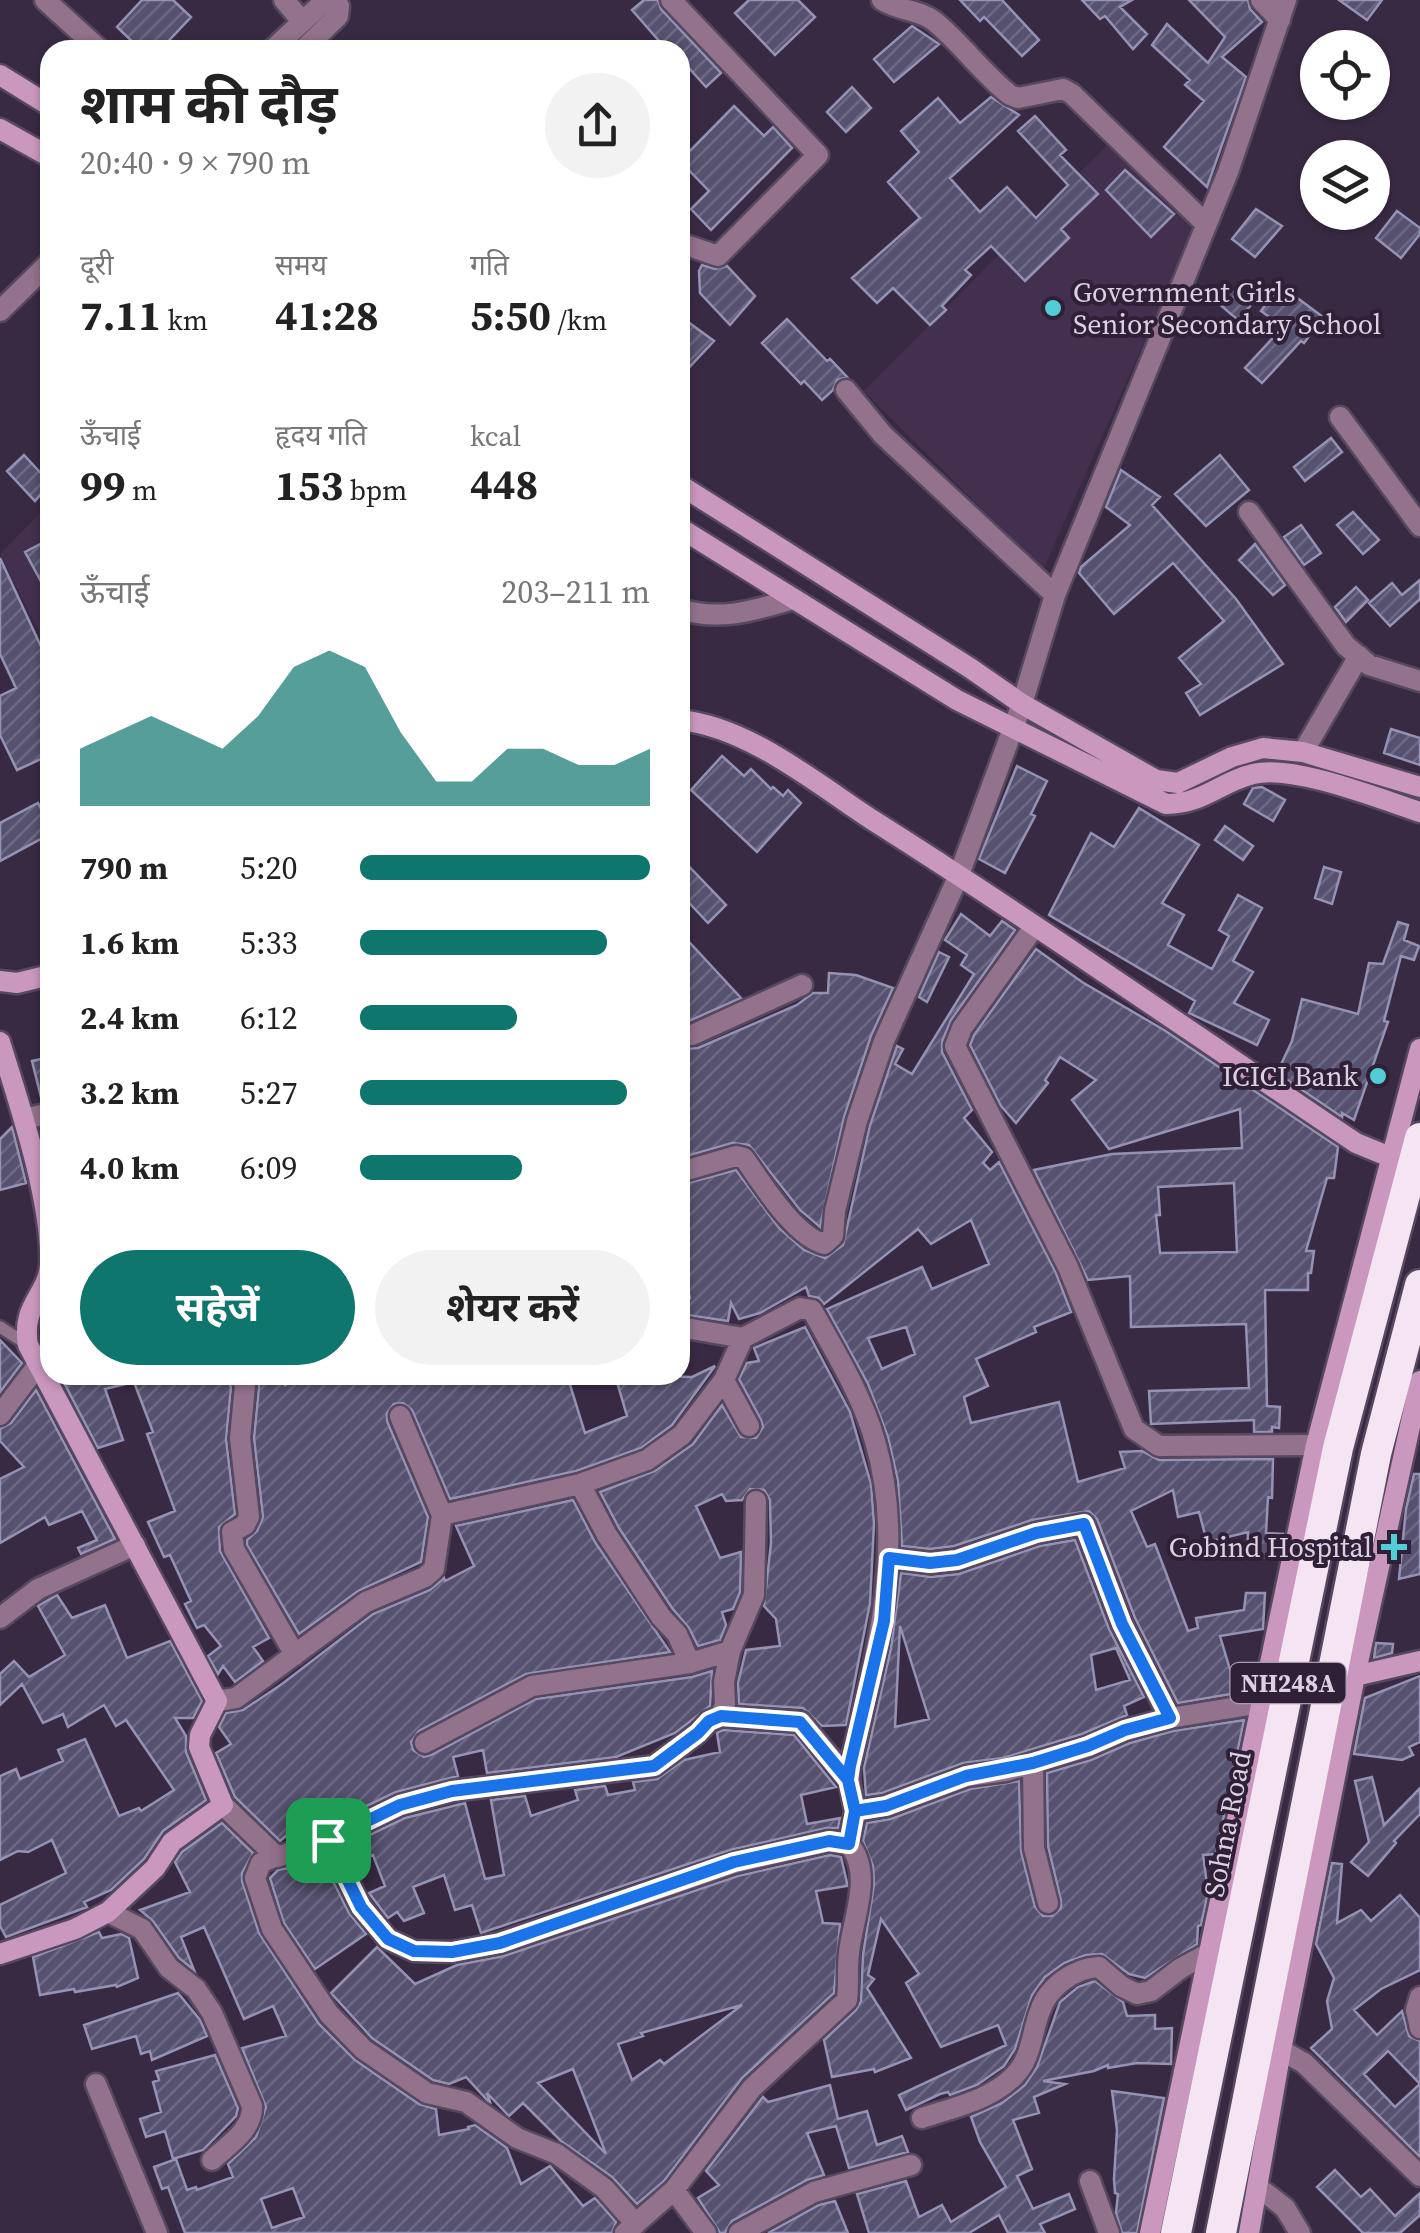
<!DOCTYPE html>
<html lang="hi">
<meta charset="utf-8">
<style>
body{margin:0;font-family:"Source Serif 4","Noto Sans Devanagari",serif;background:#f2f2f2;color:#222;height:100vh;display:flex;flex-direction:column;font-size:38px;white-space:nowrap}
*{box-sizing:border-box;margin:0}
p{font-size:32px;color:#767676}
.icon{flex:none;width:55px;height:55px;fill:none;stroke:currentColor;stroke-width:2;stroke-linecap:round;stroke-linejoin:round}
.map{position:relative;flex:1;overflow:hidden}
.side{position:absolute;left:40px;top:40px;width:650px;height:1345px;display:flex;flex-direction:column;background:#fff;border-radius:30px;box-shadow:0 2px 8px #0004}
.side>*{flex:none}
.tools{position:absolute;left:1300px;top:30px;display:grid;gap:20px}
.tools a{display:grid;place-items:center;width:90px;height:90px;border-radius:50%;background:#fff;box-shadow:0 2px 8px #0004;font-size:50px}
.pin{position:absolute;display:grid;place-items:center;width:85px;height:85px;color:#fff;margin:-42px;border-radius:20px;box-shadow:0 5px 15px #0006}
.round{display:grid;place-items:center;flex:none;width:105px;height:105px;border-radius:52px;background:#f2f2f2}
.headline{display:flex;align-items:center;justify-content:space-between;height:170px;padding:0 40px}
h1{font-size:55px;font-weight:700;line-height:75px}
.metrics{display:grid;grid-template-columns:repeat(3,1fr);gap:15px;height:170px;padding:10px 40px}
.metrics div{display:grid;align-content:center}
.metrics b{font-size:42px;font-weight:700}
.metrics small{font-size:28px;font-weight:400}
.metrics p{font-size:28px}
.chart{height:280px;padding:20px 40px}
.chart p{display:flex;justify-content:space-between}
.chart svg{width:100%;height:180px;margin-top:10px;fill:#0f766e;opacity:.7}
.action{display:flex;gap:20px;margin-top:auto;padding:20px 40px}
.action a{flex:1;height:115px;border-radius:60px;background:#0f766e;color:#fff;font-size:40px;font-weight:700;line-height:115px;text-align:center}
.action a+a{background:#f2f2f2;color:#222}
ul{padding:0 40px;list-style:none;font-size:32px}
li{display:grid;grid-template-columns:160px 120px 1fr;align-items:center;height:75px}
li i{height:25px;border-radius:12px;background:#0f766e}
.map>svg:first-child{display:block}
.built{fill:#432f4e}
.building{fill:url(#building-hatch);stroke:#9592b3;stroke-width:2.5;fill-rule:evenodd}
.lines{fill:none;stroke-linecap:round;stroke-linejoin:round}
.lane-casing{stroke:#56485f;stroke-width:16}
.street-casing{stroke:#56485f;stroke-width:25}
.secondary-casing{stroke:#56485f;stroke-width:25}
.highway-casing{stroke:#56485f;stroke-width:35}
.lane{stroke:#93728c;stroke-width:11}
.street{stroke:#93728c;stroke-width:20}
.secondary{stroke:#ca97bf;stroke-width:20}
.highway{stroke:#f5e4f1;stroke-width:30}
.route-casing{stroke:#fff;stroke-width:20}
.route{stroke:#1a73e8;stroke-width:12}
.poi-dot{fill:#52ccd6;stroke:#2f2038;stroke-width:4}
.labels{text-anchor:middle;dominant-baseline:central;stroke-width:8;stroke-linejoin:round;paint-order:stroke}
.shield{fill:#2f2038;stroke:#a79cae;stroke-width:2.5}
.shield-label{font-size:25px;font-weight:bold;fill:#dbd1e1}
.poi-label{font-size:28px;fill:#dbd1e1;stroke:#2f2038;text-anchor:end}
.street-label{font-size:28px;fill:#dbd1e1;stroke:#2f2038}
</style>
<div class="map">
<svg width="1420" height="2233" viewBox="0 0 1420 2233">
<defs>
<pattern id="building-hatch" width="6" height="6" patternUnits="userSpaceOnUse" patternTransform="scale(2.5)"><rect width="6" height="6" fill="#55516f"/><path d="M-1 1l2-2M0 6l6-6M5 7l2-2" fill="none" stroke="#6d6983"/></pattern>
</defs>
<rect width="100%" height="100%" fill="#392a43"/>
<path class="built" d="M1109 143 1196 225 1043 570 864 391Z
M50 503V653L0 554Z"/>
<path class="building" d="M142 0H173L191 17 160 50H141L117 27Z
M644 0H658L661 9 721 73 706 87 680 58V50H667L632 10Z
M749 0H798L815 17 775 55 735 13Z
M960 0H1002L1039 40 1022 56 984 17 980 21Z
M1082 0H1132L1120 7 1147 34 1133 49 1105 16 1100 19Z
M1189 0H1248L1250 9 1262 22 1222 57 1246 77 1207 187 1164 147 1204 101 1185 85 1190 80 1152 45 1167 24 1208 63 1225 37Z
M1339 0H1382L1367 20Z
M912 26 939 44 894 82 874 59Z
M852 87 871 108 846 132 827 112Z
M991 97 1019 115 950 178 980 212 1007 187 1036 218 1068 185 1018 131 1035 116 1066 150 1060 155 1098 194 1061 229 1069 238 1025 281 991 246 965 270 971 275 942 306 946 310 930 325 893 288 877 303 852 278 920 218 888 182 919 152 901 131 938 98 960 123Z
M734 106 764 136 773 127 792 148 711 230 691 209 709 191 680 161Z
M1125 170 1174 214 1151 237 1106 190Z
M1256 209 1282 226 1255 257 1232 239Z
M1397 211 1420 228V234L1401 258 1376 238Z
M702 265 715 269 727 266 755 296 730 325 700 293 699 271Z
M1225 284 1250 306 1238 320 1212 298Z
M1280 285 1323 317 1304 343 1301 341 1262 383 1245 368 1283 327 1261 311Z
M680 316 714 341 680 377Z
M787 319 827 361 830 359 847 377 837 380 833 390 822 400 804 381 801 384 762 343Z
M1331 438 1342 452 1305 481 1294 467Z
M24 455 50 483 35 501 7 471Z
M1220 455 1249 490 1206 526 1175 494Z
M1121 470 1160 497 1152 505 1236 599 1283 664 1200 715 1186 693 1201 684 1179 658 1224 621 1173 563 1114 614 1079 573 1081 567 1130 525 1106 507Z
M1353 512 1379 540 1363 554 1337 525Z
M1301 525 1321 553 1304 565 1284 537Z
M50 539V598L25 552Z
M1255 544 1285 585 1273 595 1239 560Z
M0 558 50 666V755L17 770 0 735V696L16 688 0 654Z
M1420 580V599L1390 626 1369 603 1392 583 1402 595Z
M1356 587 1368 600 1346 622 1335 607Z
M1391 729 1420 738V765L1384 753Z
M722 756 744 776 751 769 771 789 773 787 783 796 788 790 801 803 757 852 691 790Z
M1017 766 1047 781 1031 814 1035 816 1005 873 979 859Z
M1262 787 1285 800 1273 821 1244 804 1253 788Z
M38 803 50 826V834L0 861V823Z
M1139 808 1199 845 1162 903 1184 915 1168 945 1212 969 1229 936 1219 930 1238 895 1262 908 1233 961 1253 972 1234 1003 1269 1020 1257 1045 1189 1013 1195 1001 1049 915 1091 833 1114 847Z
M1225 826 1253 846 1243 860 1215 840Z
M680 857 726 905 708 923 680 893Z
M1324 867 1341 872 1332 904 1315 898Z
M961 914 990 936 1002 921 1015 930 951 1020 942 1042V1052L972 1110 964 1118 992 1152 983 1163 990 1170 999 1162 1056 1273 1071 1312 1034 1327 1036 1332 976 1359 988 1386 964 1397 971 1423 1059 1402 1078 1482 1125 1468 1120 1452 1142 1451 1159 1460 1273 1459 1272 1498 1268 1497 1266 1533 1283 1534 1278 1558 1247 1557 1248 1532 1207 1542 1199 1512 1178 1517 1173 1490 1131 1511 1147 1547 1155 1544 1188 1631 1198 1628 1196 1618 1244 1610 1246 1593H1265L1263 1629 1220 1636 1237 1693 1178 1703 1135 1618 1097 1519 1089 1511 1032 1520 954 1546 930 1549 902 1546 898 1481 888 1437 868 1384 827 1309 922 1267 932 1289 989 1264 971 1220 931 1244 918 1229 824 1304 819 1298 809 1296 806 1287 760 1313 739 1319 731 1303 728 1321 680 1314V1299L690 1298 680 1253V1185L736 1170 779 1228 804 1250 825 1258 843 1245 870 1125 897 1046 903 1049 895 1064 912 1074 974 974 961 965 967 955 945 940ZM906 1327 915 1354 882 1369 868 1338Z
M1398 922 1408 925 1404 940 1419 946 1414 960 1401 956 1384 1021 1388 1022 1354 1120 1342 1113V1117L1277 1073 1292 1041 1302 999 1358 1014 1369 963 1383 964Z
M680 932 741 998 689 1021H680Z
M1036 949 1082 982 1164 1030 1338 1147 1334 1178H1327L1306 1251H1314L1311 1273H1308V1290H1265L1267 1406 1280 1407 1279 1428 1272 1427V1432H1254V1420L1151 1424 1149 1391 1249 1388 1246 1324 1131 1327 1130 1276 1088 1280 1034 1170 1112 1154 1242 1148 1240 1109 1109 1149 1072 1100 1096 1080 1060 1057 1045 1080 1048 1083 1016 1123 1001 1106 970 1045 974 1035ZM1234 1183 1237 1252 1160 1253 1156 1215H1160L1158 1187Z
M939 952 949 957 927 1002 919 997Z
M829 973 856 975 893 988 871 1036 844 1117 820 1227 800 1210 749 1145 732 1143 680 1158V1049L698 1048 797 1005 813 993H828Z
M50 1057V1100L42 1101 32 1061Z
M12 1127 26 1183 0 1190V1139Z
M805 1327 850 1412 871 1484 874 1524 870 1603 846 1725 822 1726 803 1708 739 1704 738 1683 746 1650 780 1646 776 1619 764 1606 771 1543 770 1500 764 1490 750 1489 742 1500 726 1501 722 1494 696 1506 720 1558 741 1552 740 1592 733 1609 722 1612 726 1625 720 1640 698 1646 689 1628 672 1608 619 1528 600 1492 655 1471 693 1444 722 1405 741 1437 756 1438 763 1427 761 1420 739 1379 747 1363 759 1361 754 1348Z
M0 1340 22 1363 0 1392Z
M715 1366 672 1425 641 1448 576 1471 450 1499 412 1410 403 1403 394 1404 387 1413V1421L428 1517 421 1562 358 1591 299 1634 247 1545V1540L257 1531 263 1517 254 1438 259 1387 256 1375H282L285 1385 306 1375H438L443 1384 470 1375H567L585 1433 627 1416 615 1375 692 1377Z
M60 1375H228L231 1388 226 1439 235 1514 219 1527 220 1551 269 1638 253 1647 263 1661 235 1682 223 1666 218 1674 208 1656 221 1646 204 1625 197 1628 185 1604 191 1601 170 1555 164 1557 148 1522 175 1511 147 1434 153 1432 134 1382 105 1389 123 1440 98 1448Z
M36 1390 115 1539 81 1554 78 1548 97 1540 82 1511 49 1525 45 1517 0 1543V1479L24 1467 0 1441V1429L11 1423Z
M1414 1474H1420V1574L1399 1579 1406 1509Z
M573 1500 595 1542 670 1652 526 1674 419 1731 411 1742 413 1750 424 1757 431 1755 536 1699 692 1677 712 1671 710 1706 675 1733 616 1757 487 1773 483 1750 453 1757 458 1776 396 1792 325 1826 316 1810 280 1841 235 1797 216 1753 231 1744 219 1727 226 1713 243 1710 282 1684 373 1614 430 1590 444 1578 445 1581 474 1566 456 1526Z
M1075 1540 1109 1629 1144 1697 1124 1706 1127 1715 1082 1734 1003 1758 963 1763 882 1793 866 1795 864 1768 891 1648 901 1573 931 1577 959 1574 1040 1546ZM900 1626 929 1719 895 1727ZM1116 1648 1130 1680 1096 1690 1091 1655Z
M57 1595 72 1618 105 1605 127 1658 170 1641 202 1701 193 1718H175L186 1736V1752L206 1800 163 1831 144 1859 111 1890 84 1902 87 1907 6 1937 0 1926V1905L66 1873 52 1840 28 1852 18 1851 0 1860V1776L16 1769 20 1779 63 1761 58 1750 85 1739 119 1816 139 1808 141 1811 174 1790 126 1720 116 1726 104 1705 68 1727 63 1714 43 1723 22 1684 0 1705V1674L14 1661 29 1677 65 1655 38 1606Z
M1376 1643 1393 1644 1392 1653 1374 1658Z
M1420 1676V1742L1409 1747 1413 1755 1402 1760 1354 1754 1365 1698Z
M1244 1720 1216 1854 1203 1855 1208 1892 1201 1925 1198 1926 1197 1944 1145 1978 1129 1974 1102 1954 1086 1955 1064 1963 1045 1977 1032 1995 1015 2049 1004 2066 977 2085 950 2095 948 2092 940 2094 906 2110 899 2095 1006 2045 998 2025 941 2047 906 1983 919 1974 881 1919 868 1975 874 1979 867 1988 911 2058 875 2072 874 2069 832 2077 824 2040 856 2010 861 2001 863 1955 874 1884 873 1866 863 1841 867 1823 891 1819 970 1789 1019 1781 1021 1851 1035 1907 1043 1916H1052L1061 1908V1901L1048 1846 1047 1773 1091 1760 1130 1743 1173 1731Z
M723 1730 794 1735 836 1787 801 1795 807 1824 840 1818 838 1828H826L730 1850 481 1933 472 1905 455 1910 444 1875 413 1887 424 1913 404 1921 397 1912 388 1918 369 1893 385 1886 373 1855 354 1862 346 1846 405 1818 465 1803 485 1879 504 1875 491 1800 525 1796 531 1816 578 1800 575 1790 605 1786 608 1795 635 1790 633 1782 657 1779 684 1760 720 1752 717 1733Z
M1372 1777 1384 1825 1420 1788V1814L1394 1841 1396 1843 1368 1876 1351 1862 1369 1842 1355 1781Z
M222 1823 253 1853 242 1873V1881L259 1933 319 2024 355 2060 419 2104 436 2109 439 2135 469 2129 468 2127 475 2125 507 2148 521 2184 550 2166 583 2206 595 2198 616 2222 612 2233H185L168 2187 162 2189 154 2167 176 2159 187 2190 196 2187 197 2190 233 2177 228 2164 256 2137 266 2107 242 2048 286 2036 273 2006 244 2019 204 1927 181 1937 194 1970 179 1958 153 1921 140 1910 190 1892 175 1862 182 1852ZM293 2188 304 2217 272 2228 261 2199Z
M830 1855 841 1857 847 1883V1886L816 1891 823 1923 840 1924 834 1993 742 2078 664 2181 637 2204 612 2177 561 2141 523 2103 509 2116 487 2093 490 2102 488 2101 466 2077 449 2084 433 2080 372 2038 331 1993 377 1947 415 1984 457 1965 504 1956 738 1876ZM742 2005 664 2064 660 2060 632 2080 618 2044 643 2036 641 2033ZM573 2069 606 2154 538 2083Z
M321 1857 349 1913 366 1934 315 1969 284 1923 270 1878 278 1870 289 1868 290 1871Z
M1332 1863 1342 1864 1337 1923 1361 1910 1371 1921 1400 1895 1420 1918V1970L1381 1989 1354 2010 1377 2035 1402 2011 1409 2036 1420 2041V2157L1311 2048 1332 2029 1327 2001 1334 1978 1316 1944ZM1388 2051 1420 2084 1395 2107 1364 2074Z
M99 1932 102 1938 121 1934 129 1938 138 1978 117 1987 116 1985 75 1992 74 1989 40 1995 33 1957Z
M1095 1981 1123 2002 1127 2016 1155 2015V2029L1172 2028 1171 2064 1137 2063 1108 2068V2065L1094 2071 1043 2081 1065 2084 1034 2097 1039 2113 1013 2120 1032 2169 1017 2176 1033 2209 1069 2194 1075 2209 1040 2224 1045 2233H1008L999 2215 969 2233H869L857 2194 906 2181 919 2217 942 2205 951 2222 1006 2187 980 2142 971 2117 1002 2103 1025 2085 1037 2067 1060 2002 1078 1987Z
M178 1993 200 2020 207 2036 152 2060 150 2051 141 2054 136 2036 92 2049 84 2025Z
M215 2055 238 2108 236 2116 203 2150 173 2159 165 2131 146 2137 140 2119 161 2112 153 2082 159 2080 156 2071Z
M830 2085 838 2119 867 2111 877 2145 902 2136 908 2152 849 2168 836 2126 807 2133 824 2175 807 2180 732 2221 725 2233H720L698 2198 719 2185 706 2171 763 2097 768 2102Z
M1112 2091 1164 2098 1137 2233H1122L1116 2213 1118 2194 1115 2193 1114 2179 1117 2130Z
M1335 2170 1361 2197 1370 2189 1395 2216 1420 2193V2215L1400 2233H1363L1317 2187Z
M835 2201 848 2233H768L819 2205Z"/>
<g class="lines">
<g class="lane-casing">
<path id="lane" d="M0 1327 28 1345"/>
</g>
<g class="street-casing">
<path id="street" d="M45 0 100 50
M284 0 302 21
M671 0 818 155 718 256 680 243
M882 0C898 11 918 9 934 21 961 43 982 73 1010 95L1018 98 1063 89 1072 94 1206 224
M1261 0 1280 20
M272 50 326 0
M303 50 338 16 339 6 332 0
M0 311 50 262
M846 390 883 435 1055 595
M1340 417 1420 526
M1249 512 1346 646 1369 665 1420 681
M680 609C720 622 755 610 794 599
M1303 752 1359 656
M1035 926 962 1028 955 1046 1068 1267 1134 1429 1159 1446 1316 1445
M680 1035H692L802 985
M24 1119 50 1113
M680 1172 736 1156 744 1158C762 1183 793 1235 824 1244L833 1236 835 1211 857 1121 884 1041 959 875 1022 704 1055 595 1228 172 1286 0
M680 1327 743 1338
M241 1375 245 1386 240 1438 249 1517 245 1525 232 1532 234 1549 295 1655
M724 1380 749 1426
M0 1415 38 1365
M580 1484 607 1535 661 1617 677 1634 690 1663
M442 1515 580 1484 647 1460 682 1435 724 1380 743 1338 800 1308 812 1310C835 1352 862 1395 875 1441 907 1551 875 1659 850 1766L849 1780 855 1811 849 1844C874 1874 852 1920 849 1953 847 1968 849 1984 847 2000L752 2088 674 2190 625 2233
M889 1558 930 1563 957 1560 1036 1533 1084 1524 1122 1624 1170 1718
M0 1618 38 1589 135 1545
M217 1701 236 1698 366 1602 425 1577 434 1569 442 1515 400 1416
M721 1716 725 1705 724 1682 730 1651 754 1595 756 1501
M425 1743 532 1686 690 1663 730 1651
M1033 1763 1034 1848 1048 1903
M223 1805 277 1857 328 1840 400 1805 452 1791 654 1766 698 1733 709 1721 721 1716 801 1722 849 1780
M855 1811 886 1806 967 1776 1006 1771 1087 1747 1125 1730 1170 1718 1262 1703
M328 1840 361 1907 388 1939 414 1951 452 1952 500 1943 734 1863 829 1841 849 1844
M274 1857 261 1863 255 1878 272 1929 329 2014 363 2049 427 2093 466 2102 517 2138 557 2154 604 2188 636 2224
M108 1912 142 1929 169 1968 196 1989 212 2013 252 2106C253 2130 228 2145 212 2160
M1420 1997 1416 2010 1420 2028
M1281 2050 1304 2063 1420 2176
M96 2084 157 2233
M922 2118C952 2108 991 2100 1014 2076 1032 2058 1031 2034 1040 2011 1048 1987 1074 1968 1099 1967L1121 1986 1137 1994 1151 1991 1181 1968 1209 1953
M1090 2181 1109 2233
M1259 2188 1285 2208 1300 2233
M674 2190 706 2233
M739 2233 814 2192 911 2165"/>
</g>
<g class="secondary-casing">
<path id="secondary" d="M0 75 50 106
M0 129 50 157
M680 485 970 668 1022 704 1156 780 1178 783 1232 757 1263 748 1303 752 1420 787
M680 528 957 700 1166 804C1203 804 1220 782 1253 774 1293 764 1380 799 1420 812
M680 720C749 727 817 784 874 821 1037 924 1196 1036 1356 1143L1390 1157
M0 981 17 983 50 975
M0 1042C19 1103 52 1201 50 1264 48 1296 21 1304 28 1345L217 1701 200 1735 199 1747 223 1805 172 1842 155 1868 108 1912 75 1929 0 1954
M1355 1676 1420 1661
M1150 2233 1316 1445 1420 1049
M1249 2233 1281 2050 1355 1676 1420 1381"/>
</g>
<g class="highway-casing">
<path id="highway" d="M1176 2233 1338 1448 1420 1138
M1221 2233 1376 1454 1420 1285"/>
</g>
<use href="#lane" class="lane"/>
<use href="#street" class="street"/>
<use href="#secondary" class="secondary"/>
<use href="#highway" class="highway"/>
</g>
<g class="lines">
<g class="route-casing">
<path id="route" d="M328 1840 400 1805 452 1791 654 1766 698 1733 709 1721 721 1716 800 1722 848 1780 855 1811 886 1806 966 1776 1033 1763 1088 1746 1125 1730 1170 1718 1122 1624 1084 1524 1036 1533 957 1560 930 1563 889 1558 884 1621 850 1766 848 1780 855 1811 849 1844 829 1841 734 1862 500 1943 452 1952 414 1951 388 1939 361 1907 328 1840"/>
</g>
<use href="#route" class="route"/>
</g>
<g class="poi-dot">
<circle cx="1053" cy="308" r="10"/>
<circle cx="1378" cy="1076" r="10"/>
<path d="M1389 1532h10v10h10v10h-10v10h-10v-10h-10v-10h10z"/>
</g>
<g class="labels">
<rect class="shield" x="1230.5" y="1663" width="115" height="40" rx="8"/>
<g class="shield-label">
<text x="1288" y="1683">NH248A</text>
</g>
<g class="poi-label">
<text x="1073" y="292" text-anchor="start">Government Girls<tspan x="1073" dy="32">Senior Secondary School</tspan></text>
<text x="1358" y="1076">ICICI Bank</text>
<text x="1372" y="1547">Gobind Hospital</text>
</g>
<g class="street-label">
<text transform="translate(1227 1824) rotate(-79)">Sohna Road</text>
</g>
</g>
</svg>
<div class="tools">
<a><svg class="icon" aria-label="locate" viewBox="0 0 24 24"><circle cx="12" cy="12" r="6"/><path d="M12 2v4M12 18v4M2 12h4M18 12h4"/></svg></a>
<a><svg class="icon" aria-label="layers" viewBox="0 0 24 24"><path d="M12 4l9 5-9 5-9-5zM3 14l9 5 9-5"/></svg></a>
</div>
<div class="pin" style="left:328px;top:1840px;background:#1e9e55"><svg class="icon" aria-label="arrive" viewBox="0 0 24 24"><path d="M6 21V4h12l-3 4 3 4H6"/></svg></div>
<section class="side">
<div class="headline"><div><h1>शाम की दौड़</h1><p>20:40 · 9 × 790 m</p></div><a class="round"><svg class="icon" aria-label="share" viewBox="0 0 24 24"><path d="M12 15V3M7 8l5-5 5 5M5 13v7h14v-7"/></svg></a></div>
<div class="metrics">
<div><p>दूरी</p><b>7.11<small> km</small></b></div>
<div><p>समय</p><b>41:28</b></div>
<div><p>गति</p><b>5:50<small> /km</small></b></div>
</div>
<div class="metrics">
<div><p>ऊँचाई</p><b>99<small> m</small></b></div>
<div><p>हृदय गति</p><b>153<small> bpm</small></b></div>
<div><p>kcal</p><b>448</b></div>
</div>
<div class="chart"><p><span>ऊँचाई</span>203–211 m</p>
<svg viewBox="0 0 160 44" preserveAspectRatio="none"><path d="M0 44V30L10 26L20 22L30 26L40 30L50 22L60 10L70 6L80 10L90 26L100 38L110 38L120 30L130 30L140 34L150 34L160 30V44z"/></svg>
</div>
<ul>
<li><b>790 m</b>5:20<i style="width:100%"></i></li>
<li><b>1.6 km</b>5:33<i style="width:85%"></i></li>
<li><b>2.4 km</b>6:12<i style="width:54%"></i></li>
<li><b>3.2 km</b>5:27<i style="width:92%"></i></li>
<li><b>4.0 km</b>6:09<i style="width:56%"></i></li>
</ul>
<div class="action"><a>सहेजें</a><a>शेयर करें</a></div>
</section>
</div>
